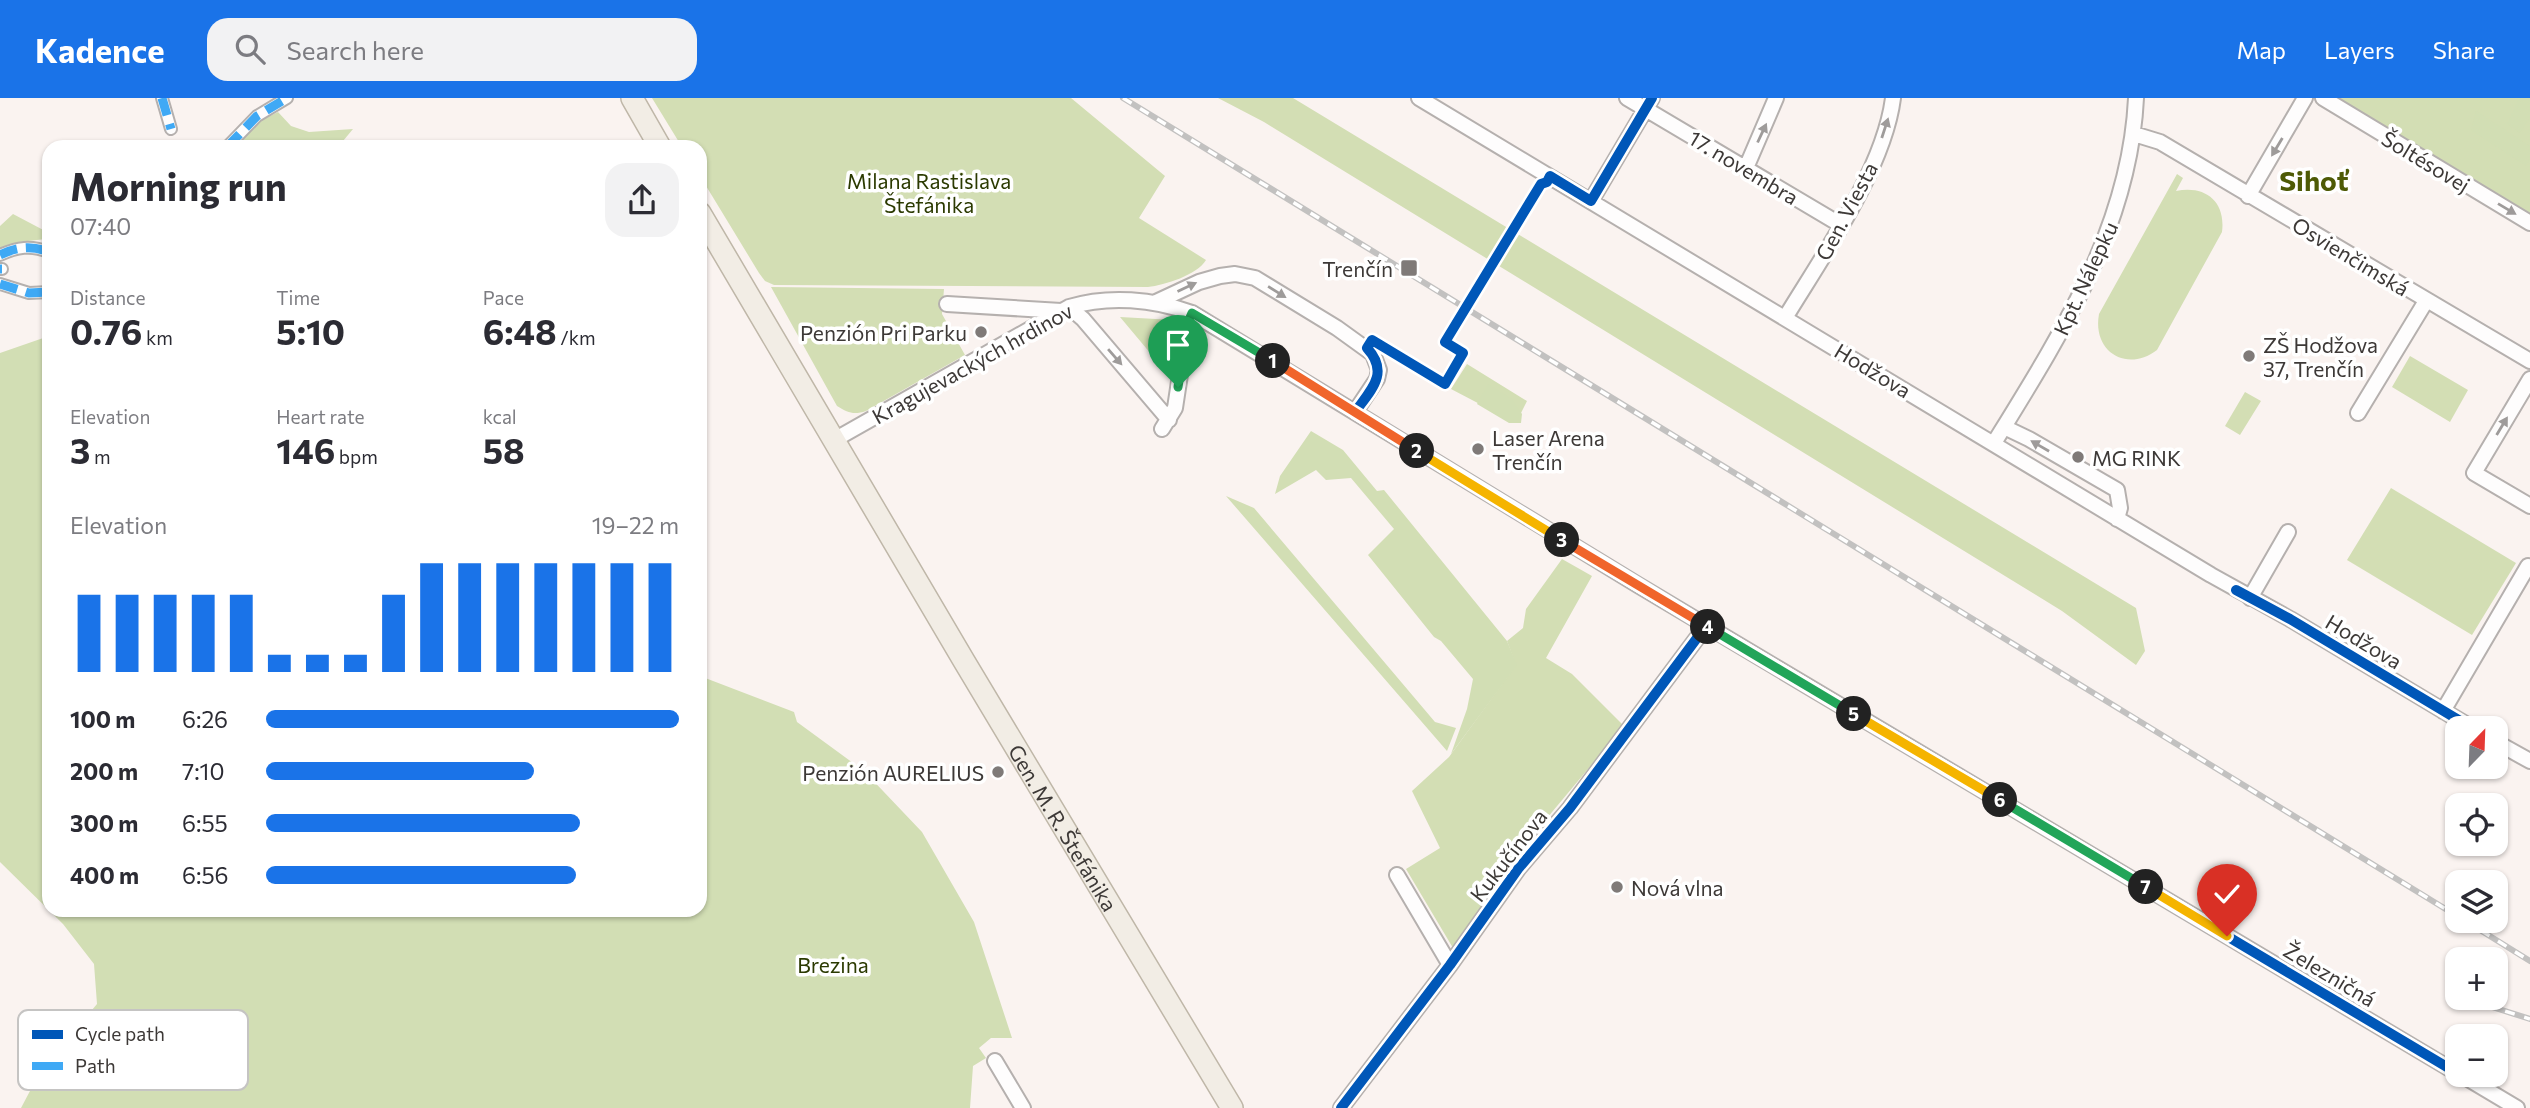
<!DOCTYPE html>
<meta charset="utf-8">
<style>
body{margin:0;font-family:Commissioner,sans-serif;background:#f2f2f3;color:#2b2b33;height:100vh;display:flex;flex-direction:column;font-size:26px;white-space:nowrap}
*{box-sizing:border-box;margin:0}
p{font-size:23px;color:#7c7c81}
.icon{flex:none;width:38px;height:38px;fill:none;stroke:currentColor;stroke-width:2;stroke-linecap:round;stroke-linejoin:round}
.map{position:relative;flex:1;overflow:hidden}
.drawer{position:absolute;left:42px;top:42px;width:665px;height:777px;display:flex;flex-direction:column;background:#fff;border-radius:21px;box-shadow:0 2px 5px #0004}
.drawer>*{flex:none}
.needle{width:46px;rotate:23deg}
.tools{position:absolute;left:2445px;top:618px;display:grid;gap:14px}
.tools a{display:grid;place-items:center;width:63px;height:63px;border-radius:14px;background:#fff;box-shadow:0 2px 5px #0004;font-size:35px}
.pin{position:absolute;display:grid;place-items:center;width:60px;height:60px;color:#fff;margin:-72px -30px;border-radius:50% 50% 50% 0;rotate:-45deg;box-shadow:0 0 7px #0007}
.pin .icon{rotate:45deg}
.km{position:absolute;width:35px;height:35px;margin:-18px;border-radius:50%;background:#222;color:#fff;font-size:19px;line-height:35px;text-align:center}
.round{display:grid;place-items:center;flex:none;width:74px;height:74px;border-radius:21px;background:#f2f2f3}
.headline{display:flex;align-items:center;justify-content:space-between;height:119px;padding:0 28px}
h1{font-size:38px;font-weight:700;line-height:52px}
.metrics{display:grid;grid-template-columns:repeat(3,1fr);gap:10px;height:119px;padding:7px 28px}
.metrics div{display:grid;align-content:center}
.metrics b{font-size:35px;font-weight:700}
.metrics small{font-size:19px;font-weight:400}
.metrics p{font-size:19px}
.chart{height:196px;padding:14px 28px}
.chart p{display:flex;justify-content:space-between}
.chart svg{width:100%;height:126px;margin-top:7px;stroke:#1a73e8;stroke-width:6}
ul{padding:0 28px;list-style:none;font-size:23px}
li{display:grid;grid-template-columns:112px 84px 1fr;align-items:center;height:52px}
li i{height:18px;border-radius:9px;background:#1a73e8}
header{display:flex;align-items:center;gap:42px;box-sizing:border-box;height:98px;padding:0 35px;background:#1a73e8;color:#fff}
header strong{font-size:33px}
nav{display:flex;gap:38px;margin-inline-start:auto;font-size:24px}
.search{width:490px;height:63px;background:#f2f2f3;display:flex;align-items:center;gap:18px;box-sizing:border-box;padding:0 24px;border-radius:21px;color:#7c7c81;font-size:26px}
.map>svg:first-child{display:block}
.green{fill:#d3deb4}
.forest{fill:#d2deb4}
.lines{fill:none;stroke-linecap:round;stroke-linejoin:round}
.pedestrian-casing{stroke:#b5b0ae;stroke-width:14}
.minor-casing{stroke:#b5b0ae;stroke-width:18}
.primary-casing{stroke:#bfb7a8;stroke-width:24}
.pedestrian{stroke:#fefdfd;stroke-width:10}
.minor{stroke:#fefdfd;stroke-width:14}
.primary{stroke:#f2ede5;stroke-width:21}
.rail-casing{stroke:#c2c1c0;stroke-width:6}
.rail{stroke:#fff;stroke-width:3.5;stroke-dasharray:10;stroke-linecap:butt}
.quiet{stroke:#3fa9f5;stroke-width:9;stroke-dasharray:18 9;stroke-linecap:butt}
.cycleway-casing{stroke:#fff;stroke-width:15}
.cycleway{stroke:#0057b8;stroke-width:10}
.oneway{fill:#9e9b9a}
.split-1-casing{stroke:#fff;stroke-width:14}
.split-2-casing{stroke:#fff;stroke-width:14}
.split-3-casing{stroke:#fff;stroke-width:14}
.split-4-casing{stroke:#fff;stroke-width:14}
.split-5-casing{stroke:#fff;stroke-width:14}
.split-6-casing{stroke:#fff;stroke-width:14}
.split-7-casing{stroke:#fff;stroke-width:14}
.split-8-casing{stroke:#fff;stroke-width:14}
.split-1{stroke:#22a559;stroke-width:9}
.split-2{stroke:#f0652b;stroke-width:9}
.split-3{stroke:#f5b400;stroke-width:9}
.split-4{stroke:#f0652b;stroke-width:9}
.split-5{stroke:#22a559;stroke-width:9}
.split-6{stroke:#f5b400;stroke-width:9}
.split-7{stroke:#22a559;stroke-width:9}
.split-8{stroke:#f5b400;stroke-width:9}
.poi-dot{fill:#7f7a78;stroke:#fff;stroke-width:2.5}
.labels{text-anchor:middle;dominant-baseline:central;stroke-width:7;stroke-linejoin:round;paint-order:stroke}
.street-label{font-size:21px;fill:#3d3937;stroke:#fff}
.park-label{font-size:21px;fill:#2b3a01;stroke:#fff}
.poi-label{font-size:21px;fill:#3d3937;stroke:#fff;text-anchor:start}
.district-label{font-size:28px;font-weight:bold;fill:#4e5a06;stroke:#fff}
.key{fill:#fff;stroke:#c5c4c3;stroke-width:2}
.key-label{font-size:19px;fill:#3d3937}
</style>
<header>
<strong>Kadence</strong>
<div class="search"><svg class="icon" aria-label="search" viewBox="0 0 24 24"><circle cx="10" cy="10" r="6"/><path d="M15 15l6 6"/></svg>Search here</div>
<nav><a>Map</a><a>Layers</a><a>Share</a></nav>
</header>
<div class="map">
<svg width="2530" height="1010" viewBox="0 0 2530 1010">
<rect width="100%" height="100%" fill="#faf3f0"/>
<path class="green" d="M652 0H1071L1165 78 1139 120 1206 162C1197 177 1165 187 1148 189L774 187 765 183 759 175 700 78V49H682Z
M1218 0H1293L2136 510 2145 553 2136 567 2062 513 1264 24Z
M2335 0H2530V117Z
M2177 76 2183 80 2176 93C2205 87 2226 103 2222 134L2157 252C2127 275 2092 254 2099 216Z
M13 116 49 135 46 141 19 144 0 150V128Z
M771 189 944 191 942 216 965 257 866 313C854 317 848 315 837 308Z
M1120 219 1174 222 1181 230 1175 278 1172 281Z
M2410 258 2468 292 2450 324 2392 289Z
M1467 266 1527 303 1516 325 1451 291Z
M2245 294 2261 303 2240 337 2225 328Z
M2391 390 2516 465 2472 537 2347 462Z
M1562 461 1592 478 1546 560 1572 576 1624 628 1537 732 1535 731 1453 850 1406 771 1440 750 1412 693 1449 659 1516 567 1507 543 1523 530 1526 511Z"/>
<path class="forest" d="M2519 0H2530V19L2520 35 2507 26Z
M2476 13 2530 48V61L2526 68 2471 32Z
M278 14 291 28 309 34 353 31 338 49H235L262 22Z
M49 238V812H700V578L794 614 797 624 864 673 922 734 974 824 1012 940H991L979 950 986 960 973 968 970 1010H21L40 974 97 906 94 866 63 826 0 764V255Z
M1488 286 1512 301 1522 316 1521 325H1509L1477 306Z
M1311 333 1343 352 1377 393 1384 392 1507 543 1517 567 1451 656 1467 611 1473 581 1441 543 1434 539 1368 457 1394 431 1351 380 1326 382 1316 372 1275 396 1280 378Z
M1226 398 1254 410 1435 624 1456 630 1447 653Z"/>
<g class="lines">
<g class="pedestrian-casing">
<path id="pedestrian" d="M162 0 171 31
M227 49 257 18 287 0
M0 157C17 149 31 147 49 154
M0 171H2
M0 186 29 195 49 194"/>
</g>
<g class="minor-casing">
<path id="minor" d="M1419 0 2211 477 2290 521 2472 630
M1627 0 1841 127
M2323 0 2530 125
M2134 36 2160 44 2530 263
M1746 70 1776 0
M2248 98 2305 0
M1591 103 1652 0
M1156 204 1199 184 1220 178 1235 176 1255 180 1337 230 1373 256 1379 272 1377 281 1355 314
M947 206 1061 213
M1069 209 1083 221 1169 322
M1785 220C1822 159 1884 71 1893 0
M2530 281 2474 375 2530 408
M2358 315 2426 203
M2004 329 2029 341 2117 392 2120 410 2117 421
M1162 331 1175 310 1188 224 1192 215
M834 342 1069 209C1109 197 1153 201 1192 215L1638 487 2457 975
M1994 345C2060 238 2130 129 2136 0
M2250 500 2288 434
M2443 613 2528 468
M2496 644 2530 663
M1397 777 1450 867
M995 963 1023 1010
M2460 976 2517 1010
M1341 1010 1450 867 1518 771 1570 710 1706 528"/>
</g>
<g class="primary-casing">
<g id="primary">
<path d="M632 0 660 49"/>
<path id="s1" d="M700 115 964 563 1232 1010"/>
</g>
</g>
<use href="#pedestrian" class="pedestrian"/>
<use href="#minor" class="minor"/>
<use href="#primary" class="primary"/>
<g class="rail-casing">
<path id="rail" d="M1123 0 2457 818
M2464 822 2530 863
M2467 901 2530 921"/>
</g>
<use href="#rail" class="rail"/>
<path class="quiet" d="M162 0 171 31
M227 49 257 18 287 0
M0 157C17 149 31 147 49 154
M0 171H2
M0 186 29 195 49 194"/>
<g class="cycleway-casing">
<path id="cycleway" d="M1652 0 1591 103 1550 78 1547 84 1541 86 1445 244 1463 255 1445 286 1372 242 1367 250C1390 275 1371 292 1355 314L1706 528 2457 975
M2236 492 2290 521 2472 630
M1341 1010 1450 867 1518 771 1570 710 1706 528"/>
</g>
<use href="#cycleway" class="cycleway"/>
</g>
<defs><path id="oneway-solid" d="M-6-.8H1V-3.2L6.5 0L1 3.2V.8H-6Z" transform="scale(1.75)"/></defs>
<g class="oneway">
<use href="#oneway-solid" transform="translate(1885 30) rotate(-72)"/>
<use href="#oneway-solid" transform="translate(1762 35) rotate(-65)"/>
<use href="#oneway-solid" transform="translate(2277 49) rotate(121)"/>
<use href="#oneway-solid" transform="translate(2507 111) rotate(31)"/>
<use href="#oneway-solid" transform="translate(1187 189) rotate(-25)"/>
<use href="#oneway-solid" transform="translate(1277 194) rotate(32)"/>
<use href="#oneway-solid" transform="translate(1115 259) rotate(49)"/>
<use href="#oneway-solid" transform="translate(2502 328) rotate(-59)"/>
<use href="#oneway-solid" transform="translate(2040 348) rotate(-150)"/>
</g>
<g class="lines">
<g class="split-1-casing">
<path id="split-1" d="M1178 289 1188 224 1192 215 1273 263"/>
</g>
<g class="split-2-casing">
<path id="split-2" d="M1273 263 1417 353"/>
</g>
<g class="split-3-casing">
<path id="split-3" d="M1417 353 1562 442"/>
</g>
<g class="split-4-casing">
<path id="split-4" d="M1562 442 1708 529"/>
</g>
<g class="split-5-casing">
<path id="split-5" d="M1708 529 1854 616"/>
</g>
<g class="split-6-casing">
<path id="split-6" d="M1854 616 2000 702"/>
</g>
<g class="split-7-casing">
<path id="split-7" d="M2000 702 2146 789"/>
</g>
<g class="split-8-casing">
<path id="split-8" d="M2146 789 2227 838"/>
</g>
<use href="#split-1" class="split-1"/>
<use href="#split-2" class="split-2"/>
<use href="#split-3" class="split-3"/>
<use href="#split-4" class="split-4"/>
<use href="#split-5" class="split-5"/>
<use href="#split-6" class="split-6"/>
<use href="#split-7" class="split-7"/>
<use href="#split-8" class="split-8"/>
</g>
<g class="poi-dot">
<rect x="1400" y="161" width="18" height="18" rx="3.5"/>
<circle cx="981" cy="234" r="7"/>
<circle cx="2249" cy="258" r="7"/>
<circle cx="1478" cy="351" r="7"/>
<circle cx="2078" cy="359" r="7"/>
<circle cx="998" cy="674" r="7"/>
<circle cx="1617" cy="789" r="7"/>
</g>
<g class="labels">
<g class="street-label">
<text transform="translate(2426 63) rotate(31)">Šoltésovej</text>
<text transform="translate(1744 69) rotate(31)">17. novembra</text>
<text transform="translate(1846 113) rotate(-62)">Gen. Viesta</text>
<text transform="translate(2351 158) rotate(31)">Osvienčimská</text>
<text transform="translate(2085 180) rotate(-65)">Kpt. Nálepku</text>
<text transform="translate(972 265) rotate(-29)">Kragujevackých hrdinov</text>
<text transform="translate(1873 272) rotate(31)">Hodžova</text>
<text transform="translate(2364 543) rotate(31)">Hodžova</text>
<text stroke="none"><textPath href="#s1" startOffset="714">Gen. M. R. Štefánika</textPath></text>
<text transform="translate(1508 757) rotate(-52)">Kukučínova</text>
<text transform="translate(2330 876) rotate(31)">Železničná</text>
</g>
<g class="park-label">
<text x="929" y="82">Milana Rastislava<tspan x="929" dy="24">Štefánika</tspan></text>
<text x="833" y="866">Brezina</text>
</g>
<g class="poi-label">
<text x="1393" y="170" text-anchor="end">Trenčín</text>
<text x="967" y="234" text-anchor="end">Penzión Pri Parku</text>
<text x="2263" y="246">ZŠ Hodžova<tspan x="2263" dy="24">37, Trenčín</tspan></text>
<text x="1492" y="339">Laser Arena<tspan x="1492" dy="24">Trenčín</tspan></text>
<text x="2092" y="359">MG RINK</text>
<text x="984" y="674" text-anchor="end">Penzión AURELIUS</text>
<text x="1631" y="789">Nová vlna</text>
</g>
<g class="district-label">
<text x="2314" y="82">Sihoť</text>
</g>
</g>
<rect x="18" y="912" width="230" height="80" rx="10" class="key"/>
<rect x="32" y="932" width="31" height="9" fill="#0057b8"/>
<rect x="32" y="964" width="31" height="8" fill="#3fa9f5"/>
<g class="key-label">
<text x="75" y="943">Cycle path</text>
<text x="75" y="975">Path</text>
</g>
</svg>
<div class="tools">
<a><svg class="needle" viewBox="-14 -14 28 28"><path d="M0-13l5 13h-10z" fill="#e53935"/><path d="M0 13l5-13h-10z" fill="#7c7c81"/></svg></a>
<a><svg class="icon" aria-label="locate" viewBox="0 0 24 24"><circle cx="12" cy="12" r="6"/><path d="M12 2v4M12 18v4M2 12h4M18 12h4"/></svg></a>
<a><svg class="icon" aria-label="layers" viewBox="0 0 24 24"><path d="M12 4l9 5-9 5-9-5zM3 14l9 5 9-5"/></svg></a>
<a>+</a>
<a>−</a>
</div>
<div class="pin" style="left:1178px;top:289px;background:#1e9e55"><svg class="icon" aria-label="arrive" viewBox="0 0 24 24"><path d="M6 21V4h12l-3 4 3 4H6"/></svg></div>
<div class="pin" style="left:2227px;top:838px;background:#d93025"><svg class="icon" aria-label="check" viewBox="0 0 24 24"><path d="M5 12l5 5 9-10"/></svg></div>
<b class="km" style="left:1273px;top:263px">1</b>
<b class="km" style="left:1417px;top:353px">2</b>
<b class="km" style="left:1562px;top:442px">3</b>
<b class="km" style="left:1708px;top:529px">4</b>
<b class="km" style="left:1854px;top:616px">5</b>
<b class="km" style="left:2000px;top:702px">6</b>
<b class="km" style="left:2146px;top:789px">7</b>
<section class="drawer">
<div class="headline"><div><h1>Morning run</h1><p>07:40</p></div><a class="round"><svg class="icon" aria-label="share" viewBox="0 0 24 24"><path d="M12 15V3M7 8l5-5 5 5M5 13v7h14v-7"/></svg></a></div>
<div class="metrics">
<div><p>Distance</p><b>0.76<small> km</small></b></div>
<div><p>Time</p><b>5:10</b></div>
<div><p>Pace</p><b>6:48<small> /km</small></b></div>
</div>
<div class="metrics">
<div><p>Elevation</p><b>3<small> m</small></b></div>
<div><p>Heart rate</p><b>146<small> bpm</small></b></div>
<div><p>kcal</p><b>58</b></div>
</div>
<div class="chart"><p><span>Elevation</span>19–22 m</p>
<svg viewBox="0 0 160 44" preserveAspectRatio="none"><path d="M5 44V17M15 44V17M25 44V17M35 44V17M45 44V17M55 44V38M65 44V38M75 44V38M85 44V17M95 44V6M105 44V6M115 44V6M125 44V6M135 44V6M145 44V6M155 44V6"/></svg>
</div>
<ul>
<li><b>100 m</b>6:26<i style="width:100%"></i></li>
<li><b>200 m</b>7:10<i style="width:65%"></i></li>
<li><b>300 m</b>6:55<i style="width:76%"></i></li>
<li><b>400 m</b>6:56<i style="width:75%"></i></li>
</ul>
</section>
</div>
